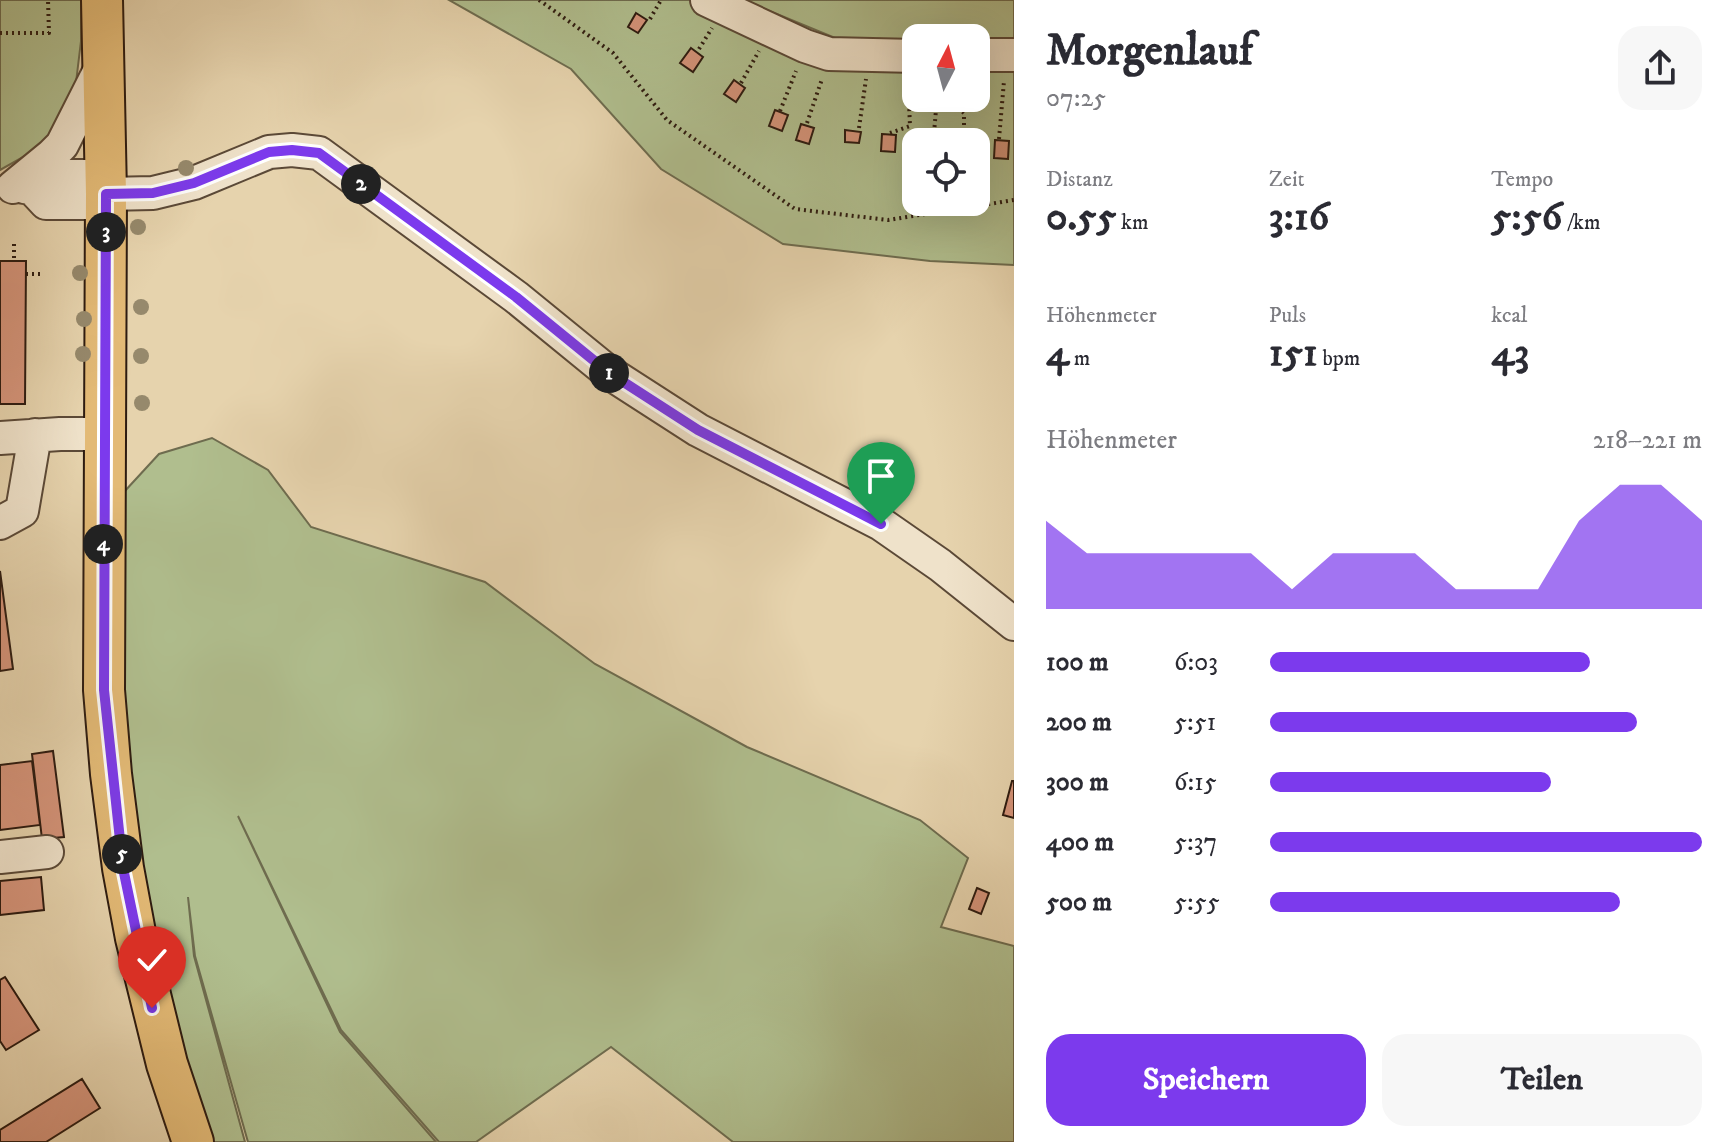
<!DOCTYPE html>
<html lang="de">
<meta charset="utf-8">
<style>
body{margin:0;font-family:"IM FELL DW Pica",serif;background:#f7f7f7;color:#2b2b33;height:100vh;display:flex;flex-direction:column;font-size:30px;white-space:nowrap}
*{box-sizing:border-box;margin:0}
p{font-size:26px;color:#7c7c81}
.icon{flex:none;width:44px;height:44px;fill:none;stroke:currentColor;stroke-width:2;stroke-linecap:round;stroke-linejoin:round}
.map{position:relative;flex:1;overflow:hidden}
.sheet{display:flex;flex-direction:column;background:#fff;width:720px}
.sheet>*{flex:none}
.needle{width:52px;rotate:6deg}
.controls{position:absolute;left:902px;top:24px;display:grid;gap:16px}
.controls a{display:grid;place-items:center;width:88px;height:88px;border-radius:16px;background:#fff;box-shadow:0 8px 32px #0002;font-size:40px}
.pin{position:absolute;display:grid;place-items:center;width:68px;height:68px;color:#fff;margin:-82px -34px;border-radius:50% 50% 50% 0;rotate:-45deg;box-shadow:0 0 8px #0007}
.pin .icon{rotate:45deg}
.km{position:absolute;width:40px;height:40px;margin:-20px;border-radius:50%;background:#222;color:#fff;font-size:22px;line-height:40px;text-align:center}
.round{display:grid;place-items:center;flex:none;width:84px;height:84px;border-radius:24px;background:#f7f7f7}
.head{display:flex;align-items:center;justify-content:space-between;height:136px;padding:0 32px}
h1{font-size:44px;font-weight:700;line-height:60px}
.figures{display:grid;grid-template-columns:repeat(3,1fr);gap:12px;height:136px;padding:8px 32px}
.figures div{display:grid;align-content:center}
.figures b{font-size:40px;font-weight:700}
.figures small{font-size:22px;font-weight:400}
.figures p{font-size:22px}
.chart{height:224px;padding:16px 32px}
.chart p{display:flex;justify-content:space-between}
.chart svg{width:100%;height:144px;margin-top:8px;fill:#7c3aed;opacity:.7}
.button{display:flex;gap:16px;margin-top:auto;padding:16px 32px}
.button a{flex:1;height:92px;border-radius:24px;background:#7c3aed;color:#fff;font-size:32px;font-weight:700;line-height:92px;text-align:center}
.button a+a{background:#f7f7f7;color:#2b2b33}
ul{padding:0 32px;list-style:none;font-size:26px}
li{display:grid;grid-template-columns:128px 96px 1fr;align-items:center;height:60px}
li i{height:20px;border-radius:10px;background:#7c3aed}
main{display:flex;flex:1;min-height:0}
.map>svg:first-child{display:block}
.green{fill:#b0be8e;stroke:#6e6c4f;stroke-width:2;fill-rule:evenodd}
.building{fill:#d5947a;stroke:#2d1b10;stroke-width:2}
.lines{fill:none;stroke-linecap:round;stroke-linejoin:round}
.minor-casing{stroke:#5b4937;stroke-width:36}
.major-casing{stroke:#2d1b10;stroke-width:44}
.path{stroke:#2d1b10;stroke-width:4;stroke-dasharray:2 4;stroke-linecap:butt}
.minor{stroke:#efe2ca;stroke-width:32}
.major{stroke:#e3ba76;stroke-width:40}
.tree{fill:#96896c}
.route-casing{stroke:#fff;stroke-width:16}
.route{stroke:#7c3aed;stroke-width:10}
</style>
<main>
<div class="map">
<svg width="1014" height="1142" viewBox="0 0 1014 1142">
<rect width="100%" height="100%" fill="#e6d3ad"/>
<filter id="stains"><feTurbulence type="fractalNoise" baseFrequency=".0025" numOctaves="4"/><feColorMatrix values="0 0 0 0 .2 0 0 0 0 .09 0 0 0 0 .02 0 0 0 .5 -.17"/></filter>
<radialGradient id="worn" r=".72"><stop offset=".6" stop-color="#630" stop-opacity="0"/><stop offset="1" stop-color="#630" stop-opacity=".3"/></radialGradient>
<path class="green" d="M0 0H81V41L74 99 46 144 0 170Z
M449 0H693L916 63V98H976V63H1014V265L930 261 783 244 661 169 571 69ZM916 142H976V202H916Z
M743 0H1014V40H976V38L840 40Z
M212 438 268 470 311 527 485 582 595 664 747 747 920 820 968 858 941 927 1014 946V1142H733L611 1047 476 1142H439L341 1030 238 816 340 1032 436 1142H248L195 956 188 897 194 956 245 1142H213L168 1012 132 825 120 644 124 492 159 454Z"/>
<path class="building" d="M636 13 647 20 638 33 628 27Z
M691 48 703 57 693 72 680 63Z
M734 80 745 88 736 102 724 94Z
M775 110 788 115 782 131 769 126Z
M801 124 814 128 809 144 796 140Z
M845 130 861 132 859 143 845 142Z
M882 134 896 135 895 152 881 151Z
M995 140 1009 141 1008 159 994 158Z
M0 261H26L25 404H0Z
M0 571 13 669 0 671Z
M53 751 64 837 42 839 32 754Z
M32 761 40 825 0 830V765Z
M1012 781H1014V818L1003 815Z
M41 877 44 910 0 915V881Z
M977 888 989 893 981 914 969 909Z
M5 977 39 1030 6 1050 0 1041V980Z
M82 1079 100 1108 46 1142H0V1130Z"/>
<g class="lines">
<g class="minor-casing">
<path id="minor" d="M707 0 805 46 829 54 916 56
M976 55H1014
M13 187 52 155 62 145 103 64
M24 187 32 188 51 176H105
M32 188 46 203H106
M106 194 153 193 194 183 269 152 292 150 319 153 516 297 608 372 698 430 881 524 940 565 1014 624
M0 438 60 434H104
M0 523 22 511 35 435
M0 857 47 852"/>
</g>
<g class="major-casing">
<path id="major" d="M102 0 106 194 104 690 111 774 123 868 136 938 167 1064 193 1142"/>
</g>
<path class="path" d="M539 0 613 53 667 120 795 209 888 220 1014 200
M650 19 661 0
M0 33H49L48 0
M699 49 712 28
M741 83 759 51
M780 111 796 71
M807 123 822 79
M859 128 866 79
M890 133 910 126 908 81
M934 133 937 98
M964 137V113L960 110V105L966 98
M999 139 1004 81
M14 244V261
M26 274H42"/>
<use href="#minor" class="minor"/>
<use href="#major" class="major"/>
</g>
<g class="tree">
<circle cx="186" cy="168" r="8"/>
<circle cx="138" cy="227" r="8"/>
<circle cx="80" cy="273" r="8"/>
<circle cx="141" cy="307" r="8"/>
<circle cx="84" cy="319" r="8"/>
<circle cx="83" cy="354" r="8"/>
<circle cx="141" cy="356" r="8"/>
<circle cx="142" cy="403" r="8"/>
</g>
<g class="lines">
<g class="route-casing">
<path id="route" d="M152 1008 123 868 104 690 106 194 153 193 194 183 269 152 292 150 319 153 516 297 608 372 698 430 881 524"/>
</g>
<use href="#route" class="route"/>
</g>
<rect width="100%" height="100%" filter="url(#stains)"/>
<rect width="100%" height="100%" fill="url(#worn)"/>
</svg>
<div class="controls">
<a><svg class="needle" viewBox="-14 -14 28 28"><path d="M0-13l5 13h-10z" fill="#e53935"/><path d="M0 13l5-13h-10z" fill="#7c7c81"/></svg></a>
<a><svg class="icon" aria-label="locate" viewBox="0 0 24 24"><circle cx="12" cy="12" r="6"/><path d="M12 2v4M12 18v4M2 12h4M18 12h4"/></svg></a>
</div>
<div class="pin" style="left:881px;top:524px;background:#1e9e55"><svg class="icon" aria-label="arrive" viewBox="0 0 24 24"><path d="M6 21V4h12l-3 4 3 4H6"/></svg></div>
<div class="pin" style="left:152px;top:1008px;background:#d93025"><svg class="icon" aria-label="check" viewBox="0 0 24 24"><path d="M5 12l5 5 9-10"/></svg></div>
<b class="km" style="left:609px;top:373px">1</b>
<b class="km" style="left:361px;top:184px">2</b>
<b class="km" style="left:106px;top:232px">3</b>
<b class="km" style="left:103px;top:544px">4</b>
<b class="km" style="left:122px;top:854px">5</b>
</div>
<section class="sheet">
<div class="head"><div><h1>Morgenlauf</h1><p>07:25</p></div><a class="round"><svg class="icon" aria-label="share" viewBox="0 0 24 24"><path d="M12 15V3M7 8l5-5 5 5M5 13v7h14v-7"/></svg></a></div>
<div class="figures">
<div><p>Distanz</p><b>0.55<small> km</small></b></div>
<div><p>Zeit</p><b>3:16</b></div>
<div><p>Tempo</p><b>5:56<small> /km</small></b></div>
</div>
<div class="figures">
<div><p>Höhenmeter</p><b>4<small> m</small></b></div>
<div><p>Puls</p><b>151<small> bpm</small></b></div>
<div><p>kcal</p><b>43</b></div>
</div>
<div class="chart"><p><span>Höhenmeter</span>218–221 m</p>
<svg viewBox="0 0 160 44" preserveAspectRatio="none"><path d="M0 44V17L10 27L20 27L30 27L40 27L50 27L60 38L70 27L80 27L90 27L100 38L110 38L120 38L130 17L140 6L150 6L160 17V44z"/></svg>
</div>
<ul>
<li><b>100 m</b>6:03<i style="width:74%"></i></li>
<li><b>200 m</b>5:51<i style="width:85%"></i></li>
<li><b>300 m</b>6:15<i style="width:65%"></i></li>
<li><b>400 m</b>5:37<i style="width:100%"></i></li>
<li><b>500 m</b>5:55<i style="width:81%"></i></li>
</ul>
<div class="button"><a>Speichern</a><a>Teilen</a></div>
</section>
</main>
